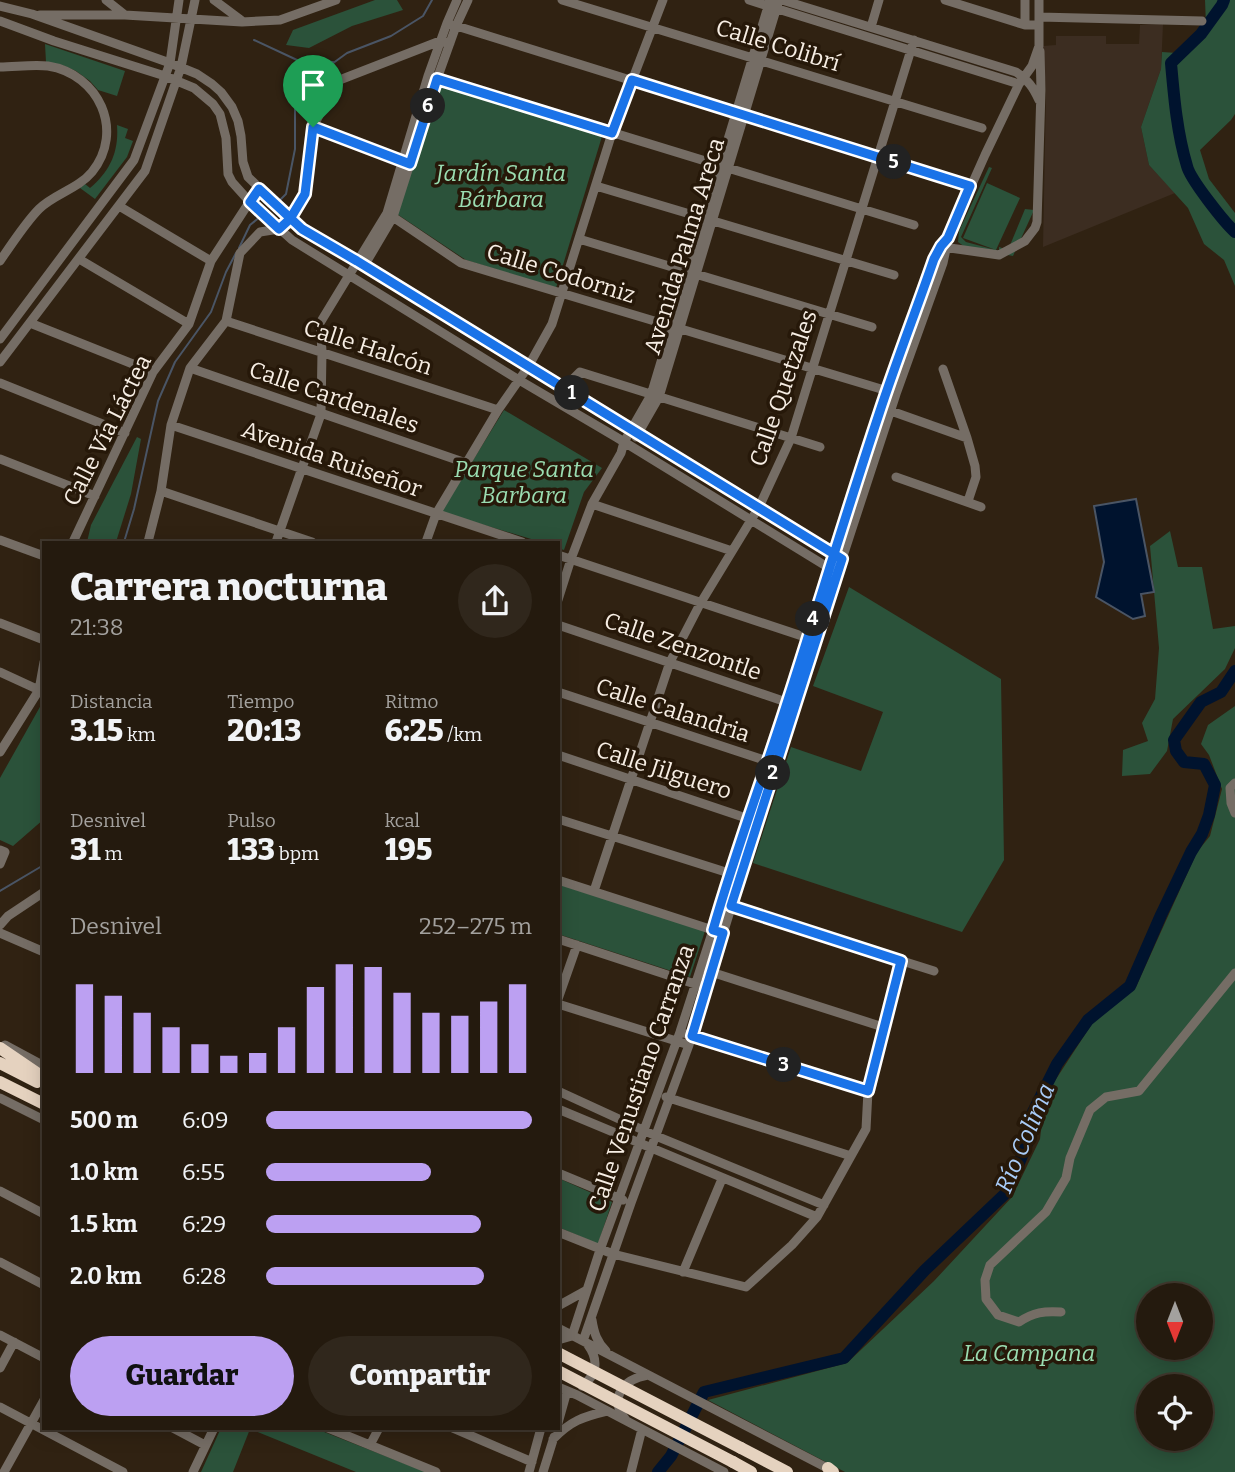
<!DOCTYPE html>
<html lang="es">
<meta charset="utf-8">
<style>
body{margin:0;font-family:Bitter,serif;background:#30271c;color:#f1f3f6;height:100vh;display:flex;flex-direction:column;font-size:26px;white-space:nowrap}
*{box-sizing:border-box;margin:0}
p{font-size:23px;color:#a3a19e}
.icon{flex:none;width:38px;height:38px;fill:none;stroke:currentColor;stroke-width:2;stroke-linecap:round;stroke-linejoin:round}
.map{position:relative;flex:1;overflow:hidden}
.drawer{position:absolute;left:42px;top:541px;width:518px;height:889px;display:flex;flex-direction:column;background:#241a0e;border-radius:0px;box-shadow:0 4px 18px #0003,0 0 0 2px #41382e}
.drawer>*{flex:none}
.needle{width:46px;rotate:180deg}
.fabs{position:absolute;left:1136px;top:1283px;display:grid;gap:14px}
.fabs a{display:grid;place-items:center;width:77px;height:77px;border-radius:50%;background:#241a0e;box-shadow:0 4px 18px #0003,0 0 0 2px #41382e;font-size:35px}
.pin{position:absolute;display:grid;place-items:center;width:60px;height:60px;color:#fff;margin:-72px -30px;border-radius:50% 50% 50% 0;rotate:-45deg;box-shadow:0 0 7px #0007}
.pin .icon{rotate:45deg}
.km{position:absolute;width:35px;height:35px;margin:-18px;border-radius:50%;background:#222;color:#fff;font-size:19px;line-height:35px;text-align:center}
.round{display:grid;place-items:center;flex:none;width:74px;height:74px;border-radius:37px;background:#30271c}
.summary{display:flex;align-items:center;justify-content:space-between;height:119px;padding:0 28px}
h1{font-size:38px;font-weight:800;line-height:52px}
.figures{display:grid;grid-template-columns:repeat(3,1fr);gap:10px;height:119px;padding:7px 28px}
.figures div{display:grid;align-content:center}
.figures b{font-size:30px;font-weight:800}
.figures small{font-size:19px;font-weight:400}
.figures p{font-size:19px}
.chart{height:196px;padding:14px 28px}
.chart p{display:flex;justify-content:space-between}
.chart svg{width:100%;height:126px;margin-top:7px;stroke:#bca0f2;stroke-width:6}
.cta{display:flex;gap:14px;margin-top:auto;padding:14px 28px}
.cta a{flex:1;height:80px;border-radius:42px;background:#bca0f2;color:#111;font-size:28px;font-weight:800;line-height:80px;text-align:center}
.cta a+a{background:#30271c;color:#f1f3f6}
ul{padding:0 28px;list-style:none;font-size:23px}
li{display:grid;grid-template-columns:112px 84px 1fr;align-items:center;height:52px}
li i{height:18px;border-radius:9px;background:#bca0f2}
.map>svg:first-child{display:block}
.education{fill:#3c2d21}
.green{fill:#2b523a;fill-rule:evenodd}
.water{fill:#00132e;stroke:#4a5565;stroke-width:2}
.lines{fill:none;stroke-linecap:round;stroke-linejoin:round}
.stream{stroke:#4a5565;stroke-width:2}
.river{stroke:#00132e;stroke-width:12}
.minor{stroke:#756d65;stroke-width:9}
.highway{stroke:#e5d2bf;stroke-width:12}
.highway-bridge{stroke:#e5d2bf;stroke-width:12}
.route-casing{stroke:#fff;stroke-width:14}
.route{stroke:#1a73e8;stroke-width:9}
.labels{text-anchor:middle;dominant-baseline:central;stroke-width:7;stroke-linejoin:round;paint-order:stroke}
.street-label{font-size:23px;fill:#f7eee4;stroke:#261809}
.park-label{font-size:23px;font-style:italic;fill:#9addb1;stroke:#261809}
.water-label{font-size:24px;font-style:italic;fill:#a9ccf8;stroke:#261809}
</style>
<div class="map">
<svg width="1235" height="1472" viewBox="0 0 1235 1472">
<rect width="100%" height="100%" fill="#302212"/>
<path class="education" d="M1163 24 1161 69 1141 127 1149 165 1175 193 1043 247 1046 94 1043 46 1056 45V36H1106V44H1139L1140 25Z"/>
<path class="green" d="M375 0H397L403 10 352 26 309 48 286 45 293 30Z
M1205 0H1235V114L1231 120 1200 150 1209 179 1235 213V286L1224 260 1204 244 1188 208 1149 165 1141 127 1161 69 1162 52 1177 53 1206 25Z
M45 44 125 71 117 96 98 90 90 81 76 71 62 65 46 62Z
M439 83 603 133 556 288 466 260 397 214Z
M117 125 128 129 125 138 133 141 127 157 95 199 80 188 85 184 90 188C110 171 119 152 117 125Z
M989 167 992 168 961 237 966 242 996 250 963 238 987 183 1020 198 996 250 999 251V247L1008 250 1025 209 1034 210 1013 256 965 247 958 242 959 231Z
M504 410 602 468 584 492 564 550 558 548V542H541L441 512Z
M137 437 141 439 131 494 116 542H87L91 525Z
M1170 531 1178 567H1202L1213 629 1235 626V648L1225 669 1173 719 1167 751 1150 774 1122 776 1123 750 1148 741 1142 723 1155 699 1159 648 1150 546Z
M849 587 1001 679 1004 860 962 932 753 863 791 747 861 771 883 712 813 686Z
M44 694V819L13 846 0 840V778L41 705Z
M1235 706V1472H845L708 1400 847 1363 934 1281 1012 1197 1040 1139 1045 1096 1097 1016 1136 987 1197 852 1210 836 1222 789 1209 755 1201 744 1208 725ZM1148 1295H1200V1348H1148ZM1148 1386H1200V1438H1148Z
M558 884 705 931 690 977 558 934Z
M558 1178 612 1202 598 1244 558 1227Z
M221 1428H314L426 1472H356L250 1429 233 1472H201Z"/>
<path class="water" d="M1136 499 1154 592 1141 594 1145 616 1133 619 1096 597 1104 562 1094 506Z"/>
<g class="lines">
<path class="stream" d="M254 40 297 60 333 62
M279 201 286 194 295 149V109L314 77 347 53 391 36 423 16 432 0
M239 248 250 225 261 216
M124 542 134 509 158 401 175 362 211 312 226 272 236 253
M0 891 42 866 44 862"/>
<path class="river" d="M1224 0 1222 5 1201 34 1171 63C1174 97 1177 133 1187 166 1190 179 1224 222 1235 232
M658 1472 671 1456 704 1392 844 1358 925 1270 1007 1192 1031 1134 1032 1114 1057 1064 1088 1020 1130 986 1161 915 1191 852 1202 834 1209 815 1215 785 1204 764 1184 762 1176 751 1174 740 1201 702 1221 692 1235 671"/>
<path class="minor" d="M106 0 125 15
M214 0 241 20
M562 0 982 128
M749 0 1019 84
M782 0 1016 72C1028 80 1033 87 1039 100
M945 0 1025 25H1039
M0 6 32 14 170 63 197 74 212 84 221 92 232 107 238 121 241 136 243 162 248 177 302 229 838 556
M40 15H125L242 22 280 20 336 0
M1039 17 1202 21
M0 21 54 41 165 76 194 88 213 104 220 114 226 138 228 174 232 182 250 202 292 240 519 380 616 437 834 571
M447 23 970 186
M1025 25V0
M871 27 879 0
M0 67C15 67 33 64 48 66 99 74 125 131 92 172 78 189 54 194 39 209 26 222 11 245 0 261
M428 76 914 225
M313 127 408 163
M596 186 894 275
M119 206 211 261
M387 213 461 263 891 392
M579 239 872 327
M943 247 999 255 1025 241 1035 228 1037 222 1041 90 1040 51
M79 259 189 324
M364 266 393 217 437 79 456 26 468 0
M226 321 498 410
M30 323 153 372
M0 339 134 160 170 63 179 0
M0 362 145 171 181 67 195 0
M190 368 466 463
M943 369 967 438 975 466 976 477 968 501
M0 383 125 433
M564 388 580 372 820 447
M891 411 967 438
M171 425 522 542
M636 437 659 397 779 0
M0 459 95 496
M896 477 981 507
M161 491 312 542
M592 504 732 551
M0 540 44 556
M73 542 153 372 189 324 211 261 252 198
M148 542 161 491 171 425 190 368 226 321 240 253 260 232 279 229 291 219 305 194 313 127 337 81 440 41 450 43
M276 542 321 414 322 351 320 323 387 213 428 76 447 23 457 0
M426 542 436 514 498 410 528 367 552 324 612 133 663 0
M558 555 811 639
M558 600 571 559 592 504 621 453 624 442 651 395 770 0
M0 623 44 640
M558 625 792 704
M0 672 39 690
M558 692 770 762
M0 752 39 690 44 662
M558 755 752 820
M1235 783 1230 788 1231 803 1235 813
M558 819 732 874
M0 850 5 852 0 864
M558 880 716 931
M594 891 670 662 700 604 759 507 791 438 914 40
M725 905 934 971
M0 925 8 916 44 892
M0 933 44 952
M558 939 698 985
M708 971 883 1027
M558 999 577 945
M558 1004 689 1045
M686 1034 868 1091
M5 1045 44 1066
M558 1091 656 1136 824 1205
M666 1097 851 1156
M0 1098 44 1120
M558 1109 817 1217
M558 1173 623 1200
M0 1191 44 1214
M558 1232 613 1254 746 1287 792 1245 817 1217 866 1129 868 1091 901 961
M0 1262 44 1285
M683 1272 722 1179
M558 1306 587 1290
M1061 1312C1044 1311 1034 1312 1019 1322L998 1315 986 1299 985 1280 990 1265 1046 1212 1066 1178 1070 1158 1090 1110 1106 1097 1139 1091 1235 973
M592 1320C594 1333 597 1342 606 1351
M558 1328 833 1471
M0 1335 44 1358
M572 1336 600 1250 680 1032 887 391 935 259 941 246 948 238 985 155 1019 84 1032 66 1039 46V0
M558 1340 572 1336
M583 1341 631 1203 689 1045 775 764 896 394 943 263 948 240
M0 1368 14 1342
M582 1386C597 1375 599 1360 588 1345
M558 1387 577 1395 724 1472
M0 1407 123 1472
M626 1420C608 1398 623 1379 648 1375
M558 1423 567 1391
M173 1428 205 1445
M328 1428 436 1472
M453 1428 532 1462
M553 1439C571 1421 582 1417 607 1411
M370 1445 379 1428
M4 1472 44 1400
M193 1472 214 1428
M529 1472 541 1428
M543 1472 554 1437
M631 1472 642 1429"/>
<path class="highway" d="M0 1048 44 1078
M0 1063 37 1082
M0 1082 44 1104
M741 1448 787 1472
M733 1462 751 1472
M828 1468 833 1472"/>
<path class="highway-bridge" d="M558 1353 741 1448
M558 1371 733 1462"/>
</g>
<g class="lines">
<g class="route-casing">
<path id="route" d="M313 127 305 194 290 219 279 229 250 202 259 189 302 229 357 261 834 554 842 559 731 906 901 961 868 1091 692 1036 723 933 713 930C735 853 763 778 787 703 818 607 847 510 879 414 896 362 916 311 934 259L941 246 948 238 970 186 632 80 612 133 437 79 410 164 313 127"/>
</g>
<use href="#route" class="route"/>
</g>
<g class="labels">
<g class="street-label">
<text transform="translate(778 45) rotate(17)">Calle Colibrí</text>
<text transform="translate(684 246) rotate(-73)">Avenida Palma Areca</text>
<text transform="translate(561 273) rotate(17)">Calle Codorniz</text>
<text transform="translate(368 347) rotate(18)">Calle Halcón</text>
<text transform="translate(783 388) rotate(-71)">Calle Quetzales</text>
<text transform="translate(334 397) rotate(19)">Calle Cardenales</text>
<text transform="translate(107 430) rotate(-63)">Calle Vía Láctea</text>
<text transform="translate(332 459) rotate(19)">Avenida Ruiseñor</text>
<text transform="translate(683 646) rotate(19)">Calle Zenzontle</text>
<text transform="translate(673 710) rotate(18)">Calle Calandria</text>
<text transform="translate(664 770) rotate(18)">Calle Jilguero</text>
<text transform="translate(641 1078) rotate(-71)">Calle Venustiano Carranza</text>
</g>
<g class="park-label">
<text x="501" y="173">Jardín Santa<tspan x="501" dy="26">Bárbara</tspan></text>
<text x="524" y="469">Parque Santa<tspan x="524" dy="26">Barbara</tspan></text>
<text x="1029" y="1353">La Campana</text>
</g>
<g class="water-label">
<text transform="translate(1025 1138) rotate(-67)">Río Colima</text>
</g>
</g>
</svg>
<div class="fabs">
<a><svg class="needle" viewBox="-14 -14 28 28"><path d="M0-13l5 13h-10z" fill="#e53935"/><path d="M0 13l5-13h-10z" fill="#a3a19e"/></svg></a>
<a><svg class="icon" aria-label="locate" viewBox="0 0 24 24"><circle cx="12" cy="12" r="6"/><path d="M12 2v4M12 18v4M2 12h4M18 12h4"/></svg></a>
</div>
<div class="pin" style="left:313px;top:127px;background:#1e9e55"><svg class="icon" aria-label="arrive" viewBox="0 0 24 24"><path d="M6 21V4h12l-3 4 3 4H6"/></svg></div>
<b class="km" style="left:572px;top:393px">1</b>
<b class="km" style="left:773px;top:773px">2</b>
<b class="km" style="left:784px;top:1065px">3</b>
<b class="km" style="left:813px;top:619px">4</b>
<b class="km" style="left:894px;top:162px">5</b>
<b class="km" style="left:428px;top:106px">6</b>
<section class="drawer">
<div class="summary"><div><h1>Carrera nocturna</h1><p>21:38</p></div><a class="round"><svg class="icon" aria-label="share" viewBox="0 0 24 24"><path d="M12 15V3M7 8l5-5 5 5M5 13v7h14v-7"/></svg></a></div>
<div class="figures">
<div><p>Distancia</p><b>3.15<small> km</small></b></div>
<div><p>Tiempo</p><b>20:13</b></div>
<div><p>Ritmo</p><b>6:25<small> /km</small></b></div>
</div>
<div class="figures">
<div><p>Desnivel</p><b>31<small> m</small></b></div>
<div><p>Pulso</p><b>133<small> bpm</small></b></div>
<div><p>kcal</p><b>195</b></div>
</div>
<div class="chart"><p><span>Desnivel</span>252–275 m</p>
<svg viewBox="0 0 160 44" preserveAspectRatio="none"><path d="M5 44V13M15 44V17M25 44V23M35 44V28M45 44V34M55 44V38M65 44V37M75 44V28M85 44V14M95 44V6M105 44V7M115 44V16M125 44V23M135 44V24M145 44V19M155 44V13"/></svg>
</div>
<ul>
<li><b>500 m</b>6:09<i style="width:100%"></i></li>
<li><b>1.0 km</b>6:55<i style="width:62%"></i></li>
<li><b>1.5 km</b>6:29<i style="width:81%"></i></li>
<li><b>2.0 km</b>6:28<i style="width:82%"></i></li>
</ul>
<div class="cta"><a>Guardar</a><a>Compartir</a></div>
</section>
</div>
